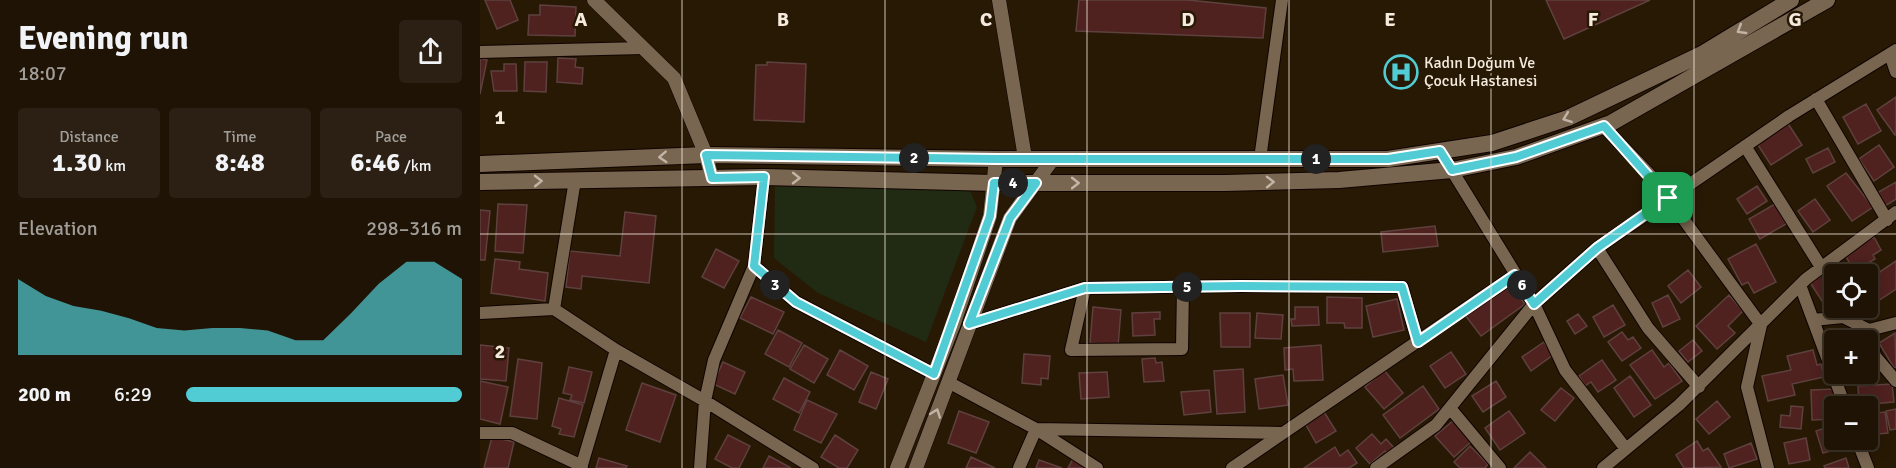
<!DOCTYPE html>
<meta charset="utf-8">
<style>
body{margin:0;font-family:Signika,sans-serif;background:#2b2013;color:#f1f3f6;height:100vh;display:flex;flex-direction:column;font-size:22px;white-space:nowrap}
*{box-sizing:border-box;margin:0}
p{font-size:20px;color:#a19e9a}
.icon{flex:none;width:33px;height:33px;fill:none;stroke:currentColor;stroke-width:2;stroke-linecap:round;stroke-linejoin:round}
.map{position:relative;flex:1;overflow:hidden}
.details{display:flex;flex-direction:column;background:#1e1304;width:480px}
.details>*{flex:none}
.buttons{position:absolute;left:1344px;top:264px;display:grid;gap:12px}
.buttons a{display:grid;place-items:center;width:54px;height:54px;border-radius:6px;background:#1e1304;box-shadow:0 3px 15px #0003,0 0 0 2px #3c3226;font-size:30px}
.pin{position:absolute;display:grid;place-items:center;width:51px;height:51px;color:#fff;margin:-26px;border-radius:12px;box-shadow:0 3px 9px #0006}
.km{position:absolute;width:30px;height:30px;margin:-15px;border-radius:50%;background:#222;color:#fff;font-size:16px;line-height:30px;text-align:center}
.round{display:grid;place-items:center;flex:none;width:63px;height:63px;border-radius:6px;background:#2b2013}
.head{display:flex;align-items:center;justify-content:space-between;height:102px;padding:0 18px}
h1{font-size:33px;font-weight:700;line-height:45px}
.stats{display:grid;grid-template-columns:repeat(3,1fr);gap:9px;height:102px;padding:6px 18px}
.stats div{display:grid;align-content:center;border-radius:6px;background:#2b2013;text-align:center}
.stats b{font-size:26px;font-weight:700}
.stats small{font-size:16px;font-weight:400}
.stats p{font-size:16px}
.chart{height:168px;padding:12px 18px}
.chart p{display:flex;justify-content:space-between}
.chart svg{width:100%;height:108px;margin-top:6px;fill:#51ccd4;opacity:.7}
ul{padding:0 18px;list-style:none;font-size:20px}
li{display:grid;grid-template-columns:96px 72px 1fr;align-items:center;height:45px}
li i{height:15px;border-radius:8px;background:#51ccd4}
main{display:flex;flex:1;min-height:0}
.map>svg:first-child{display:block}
.green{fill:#212a13}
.building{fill:#4f211f;stroke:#5e413e;stroke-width:1.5}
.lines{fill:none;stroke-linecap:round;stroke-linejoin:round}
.minor-casing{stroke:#100400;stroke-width:14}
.tertiary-casing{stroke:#100400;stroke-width:15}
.secondary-casing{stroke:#100400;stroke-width:18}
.minor{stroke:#796651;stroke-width:12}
.tertiary{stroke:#796651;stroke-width:14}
.secondary{stroke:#796651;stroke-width:16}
.oneway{stroke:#c3b5a6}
.route-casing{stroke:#fff;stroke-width:12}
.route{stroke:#51ccd4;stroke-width:8}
.grid{fill:none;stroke:#f5eade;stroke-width:1.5;stroke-opacity:0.55}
.labels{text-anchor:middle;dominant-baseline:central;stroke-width:5;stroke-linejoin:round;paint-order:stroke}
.poi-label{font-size:16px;fill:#f5eade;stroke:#281905;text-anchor:start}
.grid-label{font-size:20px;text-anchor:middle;font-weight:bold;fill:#f5eade;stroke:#281905;stroke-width:5;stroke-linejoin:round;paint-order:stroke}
</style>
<main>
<section class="details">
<div class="head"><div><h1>Evening run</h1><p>18:07</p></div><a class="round"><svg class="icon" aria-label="share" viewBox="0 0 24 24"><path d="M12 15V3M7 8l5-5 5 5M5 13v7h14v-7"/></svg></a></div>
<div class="stats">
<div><p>Distance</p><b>1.30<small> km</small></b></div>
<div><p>Time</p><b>8:48</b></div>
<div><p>Pace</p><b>6:46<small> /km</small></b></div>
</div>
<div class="chart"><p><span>Elevation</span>298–316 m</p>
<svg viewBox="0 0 160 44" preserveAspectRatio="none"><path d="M0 44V13L10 20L20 24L30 26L40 29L50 33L60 34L70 33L80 33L90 34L100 38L110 38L120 27L130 15L140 6L150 6L160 13V44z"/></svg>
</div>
<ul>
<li><b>200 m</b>6:29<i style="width:100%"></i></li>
</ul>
</section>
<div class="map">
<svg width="1416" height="468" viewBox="0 0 1416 468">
<rect width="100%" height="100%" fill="#281905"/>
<path class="green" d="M295 185 488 186 497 207 446 342 338 293 294 258Z"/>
<path class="building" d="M5 0H30L38 20 17 29Z
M599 0H708L786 8 783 38 596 31Z
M1066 0H1170L1084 39Z
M60 5 96 7 95 36 48 35 49 15H60Z
M0 58 7 60 0 94Z
M78 58 96 59 95 67 103 68 102 84 77 82Z
M45 62H67L66 92 44 91Z
M287 62 326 64 324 122 274 120 276 65H287Z
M24 64H36L37 91H14L11 71H24Z
M1416 97V134L1415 135 1397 110Z
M1386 104 1401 131 1378 144 1363 117Z
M1307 122 1322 145 1291 165 1276 142Z
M1399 145 1414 167 1394 181 1379 159Z
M1348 148 1355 162 1333 173 1326 159Z
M1366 173 1393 207 1372 221 1347 186Z
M1416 182V199L1405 206 1397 193Z
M1277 186 1287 201 1267 214 1257 199Z
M1335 199 1350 220 1333 232 1318 211Z
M18 204 47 205 43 253 15 251Z
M1295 204 1306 224 1280 239 1269 219Z
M0 210 10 211 5 260H0Z
M145 212 176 216 169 283 102 276 101 289 86 287 90 251 140 256Z
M955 226 958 246 903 252 901 232Z
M1394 237 1401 250 1393 255 1395 259 1374 271 1364 253Z
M1276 244 1296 282 1274 293 1268 282 1262 285 1248 259Z
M236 249 259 261 244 288 222 277Z
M15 259 40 262 39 269 68 273 65 301 11 293Z
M1416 261V289L1398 301 1388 285V280Z
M1358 262 1367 274H1354V297L1344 304 1329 281Z
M1208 270 1221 287 1201 303 1188 286Z
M1029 283 1045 304 1001 336 985 315Z
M1188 295 1200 319 1183 327 1172 303Z
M1249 295 1263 311 1248 326 1255 333 1237 349 1216 326Z
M271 297 304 312 293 334 260 318Z
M847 297 882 298V328H865L864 323H847Z
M917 299 924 330 893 337 886 306Z
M1133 305 1145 325 1124 337 1113 317Z
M613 307 641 310 638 346 610 343Z
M815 307H838L839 325 812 326 811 319H815Z
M680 312V319H674L675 335 653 336 652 313Z
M740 313H770V347H741Z
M777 313 803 315 801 339 775 338Z
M1098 314 1107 326 1095 334 1087 321Z
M298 330 322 343 309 367 285 354Z
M1142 332 1148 340 1153 337 1161 348 1142 361 1128 342Z
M1415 333 1416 367 1414 368 1399 343Z
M1213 340 1222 351 1208 362 1199 351Z
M1064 342 1073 355 1051 371 1042 357Z
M0 345 29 348 26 381 0 379Z
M324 345 348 359 334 383 310 369Z
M841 345 843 380 814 381 813 369 805 370 804 348Z
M360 350 388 366 374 390 347 375Z
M1172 350 1184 367 1189 363 1202 381 1175 399 1150 365Z
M1333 350 1337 365 1341 364 1344 377 1312 384 1315 395 1288 401 1282 376 1311 370 1307 356Z
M971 352 986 374 965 388 950 366Z
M544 354 570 356 568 379 561 378V385L542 383Z
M675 358 676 363 682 362 684 381 664 382 662 359Z
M38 359 62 363 57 419 30 416Z
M1122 360 1136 380 1118 392 1111 382 1105 386 1099 376Z
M243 362 265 372 255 394 233 384Z
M89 367 112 372 104 403 90 400 92 395 83 393Z
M763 369 765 412 737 414 734 371Z
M904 370 923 393 904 409 885 387Z
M391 372 408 379 396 409 379 402Z
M627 372 629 397 601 399 599 373Z
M803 375 808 405 779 409 775 379Z
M1150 376 1171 405 1154 417 1134 388Z
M304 378 330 392 319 413 293 399Z
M0 381 28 387 20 424 0 419Z
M1016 381 1026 397 1003 412 992 396Z
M162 383 196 395 180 442 146 430Z
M1412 384 1414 402 1379 405 1378 386Z
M943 386 959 409 920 438 903 415Z
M1081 388 1094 398 1075 421 1061 410Z
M1354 389V419L1332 420 1331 390Z
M729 390 731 412 704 415 701 392Z
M79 398 103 405 94 437 79 434 81 429 72 426Z
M327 400 357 414 341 443 314 430Z
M1237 401 1250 417 1229 434 1216 419Z
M1311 406 1323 407 1321 429 1300 427 1301 415 1310 416Z
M1416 409V429L1410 430 1406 411Z
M479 411 509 422 496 453 468 443Z
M1029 411 1045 433 1020 450 1005 428Z
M844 412 856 431 836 443 825 423Z
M1405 412 1408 433 1388 435V414Z
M974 420 992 441 974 457 955 436Z
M1354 425V440H1363L1365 447 1343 453 1336 431Z
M892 434 901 444 906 439 915 449 908 455 905 451 890 464 876 448Z
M248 435 270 446 259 468H252L235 459Z
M355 435 378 450 367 468H359L341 457Z
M12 437 34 442 28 468H4Z
M1326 438 1330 460 1309 464 1304 443Z
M1217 441 1223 451 1228 448 1241 467 1204 468 1196 455Z
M1271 443 1277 459 1249 468 1244 454Z
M990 446 1008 464 1005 468H980L974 462Z
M855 447 860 456 868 450 877 463 869 468H824Z
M1050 452 1066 468H1034Z
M289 456 311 468H283Z
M491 457 515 468H486Z
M119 458 147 466 146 468H116Z
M1366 458 1369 468H1345L1344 466Z
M593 459 609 468H588Z
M559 460 582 468H556Z"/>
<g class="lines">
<g class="minor-casing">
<path id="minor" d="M0 52 163 48
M1410 54 1416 72
M1336 99 1407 220
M1123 126 1174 179 1281 325 1267 387 1288 468
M1265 146 1341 267
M960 151 1054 304 1085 370 1146 449
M780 159 802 0
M1117 248 1168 328 1219 387
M274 266 316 302 454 374
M1320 285 1365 406
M605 288 591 350 702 349 703 287
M74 309 95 180
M0 313 74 309 136 350 225 401 333 468
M1333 320 1363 317 1389 330 1416 323
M489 324 605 288 761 286 922 287 938 342
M1389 330 1395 356 1416 381
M468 382 556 429 617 468
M970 408 1020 468
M556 429 803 433
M0 433H32L102 466
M1377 440 1388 468
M101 468 136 350
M220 468 225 401 234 360 274 266 284 177
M539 468 556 429
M752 468 1035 275
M896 468 956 425 1054 304 1117 248 1309 116 1416 50
M1123 468 1199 405 1326 279 1416 212"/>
</g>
<g class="tertiary-casing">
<path id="tertiary" d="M114 0 194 78 226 155 232 178
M519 0 545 158
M417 468 473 326 510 216 516 159
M436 468 530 218 573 159"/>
</g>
<g class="secondary-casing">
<path id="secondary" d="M0 164 226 155 516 159H908L1012 143 1088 118 1222 54 1311 0
M0 182 284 177 514 183H745L859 180 972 170 1036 157 1131 123 1347 0"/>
</g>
<use href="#minor" class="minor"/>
<use href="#tertiary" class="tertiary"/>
<use href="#secondary" class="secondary"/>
</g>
<defs><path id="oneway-chevron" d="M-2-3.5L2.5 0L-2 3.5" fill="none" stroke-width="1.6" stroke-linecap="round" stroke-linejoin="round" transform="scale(1.5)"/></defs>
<g class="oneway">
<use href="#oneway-chevron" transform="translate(1261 30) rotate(149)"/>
<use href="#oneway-chevron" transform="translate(1087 118) rotate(159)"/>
<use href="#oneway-chevron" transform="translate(183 157) rotate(177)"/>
<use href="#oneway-chevron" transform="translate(316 178) rotate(1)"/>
<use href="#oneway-chevron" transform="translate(58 181) rotate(-1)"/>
<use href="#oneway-chevron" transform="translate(790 182) rotate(-1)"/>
<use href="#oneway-chevron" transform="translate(595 183)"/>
<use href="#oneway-chevron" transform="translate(456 413) rotate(-70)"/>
</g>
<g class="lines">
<g class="route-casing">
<path id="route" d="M1124 126 1188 198 1117 248 1054 304 1035 275 938 342 922 287 761 286 605 288 489 324 530 218 556 183H514L510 216 454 374 316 302 274 266 284 177 232 178 226 155 516 159H908L960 151 972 170 1036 157Z"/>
</g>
<use href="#route" class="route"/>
</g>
<path class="grid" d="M202 0V468M405 0V468M607 0V468M809 0V468M1011 0V468M1214 0V468M0 234H1416"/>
<defs>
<g id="hospital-ring" transform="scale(1.725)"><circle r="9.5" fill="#281905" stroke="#51ccd4" stroke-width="1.5"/><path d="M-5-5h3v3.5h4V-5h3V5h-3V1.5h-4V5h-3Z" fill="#51ccd4"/></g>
</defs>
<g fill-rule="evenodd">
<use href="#hospital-ring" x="921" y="72"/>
</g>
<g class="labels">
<g class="poi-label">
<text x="944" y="63">Kadın Doğum Ve<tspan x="944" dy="18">Çocuk Hastanesi</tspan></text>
</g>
</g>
<g class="grid-label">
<text x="101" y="26">A</text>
<text x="303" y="26">B</text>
<text x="506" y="26">C</text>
<text x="708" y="26">D</text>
<text x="910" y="26">E</text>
<text x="1113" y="26">F</text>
<text x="1315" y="26">G</text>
<text x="20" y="124">1</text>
<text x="20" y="358">2</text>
</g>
</svg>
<div class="buttons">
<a><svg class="icon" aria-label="locate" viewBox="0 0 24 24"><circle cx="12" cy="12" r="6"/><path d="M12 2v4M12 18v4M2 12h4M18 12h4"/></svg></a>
<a>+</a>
<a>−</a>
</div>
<div class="pin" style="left:1188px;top:198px;background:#1e9e55"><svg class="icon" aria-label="arrive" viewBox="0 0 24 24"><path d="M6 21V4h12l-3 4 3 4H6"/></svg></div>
<b class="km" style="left:836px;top:159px">1</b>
<b class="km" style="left:434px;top:158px">2</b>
<b class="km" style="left:295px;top:285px">3</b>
<b class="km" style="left:533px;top:183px">4</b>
<b class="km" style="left:707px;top:287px">5</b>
<b class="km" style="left:1042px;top:285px">6</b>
</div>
</main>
